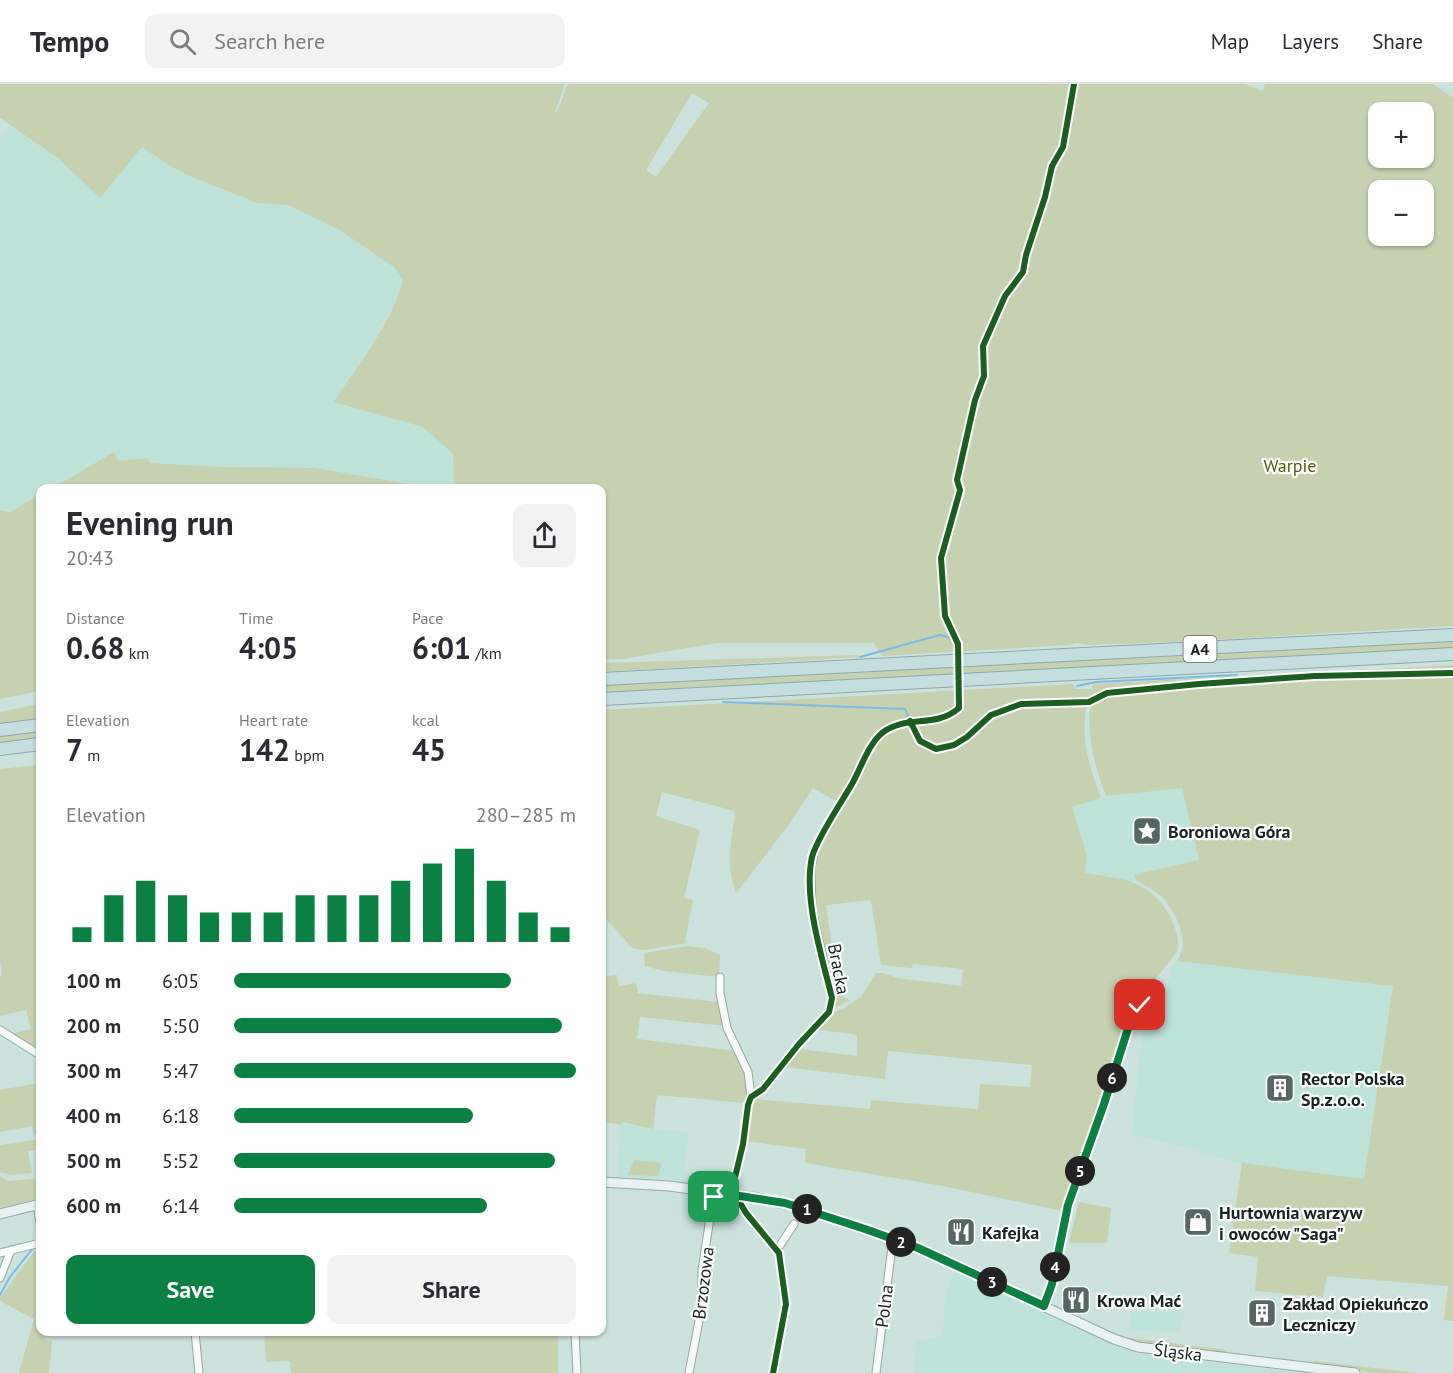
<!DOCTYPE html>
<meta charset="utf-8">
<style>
body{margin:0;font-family:"PT Sans",sans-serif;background:#f2f2f3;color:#2b2b33;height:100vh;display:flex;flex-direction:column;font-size:22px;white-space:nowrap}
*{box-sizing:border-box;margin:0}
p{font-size:20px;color:#7c7c81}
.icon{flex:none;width:33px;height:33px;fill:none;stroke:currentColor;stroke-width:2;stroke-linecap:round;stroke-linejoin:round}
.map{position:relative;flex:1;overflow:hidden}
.side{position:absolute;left:36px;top:400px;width:570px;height:852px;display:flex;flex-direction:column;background:#fff;border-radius:12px;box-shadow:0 2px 4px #0004}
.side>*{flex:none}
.fabs{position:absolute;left:1368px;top:18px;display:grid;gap:12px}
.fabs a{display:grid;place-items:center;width:66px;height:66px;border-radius:12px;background:#fff;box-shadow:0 2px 4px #0004;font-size:30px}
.pin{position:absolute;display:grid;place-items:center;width:51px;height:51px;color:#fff;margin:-26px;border-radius:12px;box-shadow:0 3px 9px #0006}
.km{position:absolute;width:30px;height:30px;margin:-15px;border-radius:50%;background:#222;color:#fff;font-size:16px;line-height:30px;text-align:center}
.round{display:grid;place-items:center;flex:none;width:63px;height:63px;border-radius:12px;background:#f2f2f3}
.headline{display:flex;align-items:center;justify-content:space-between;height:102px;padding:0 30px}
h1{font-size:33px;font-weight:700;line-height:45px}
.figures{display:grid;grid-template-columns:repeat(3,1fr);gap:9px;height:102px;padding:6px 30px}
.figures div{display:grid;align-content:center}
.figures b{font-size:30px;font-weight:700}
.figures small{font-size:16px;font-weight:400}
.figures p{font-size:16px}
.chart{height:168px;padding:12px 30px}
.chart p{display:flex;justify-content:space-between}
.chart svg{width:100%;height:108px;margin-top:6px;stroke:#0b8043;stroke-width:6}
.action{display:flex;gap:12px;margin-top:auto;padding:12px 30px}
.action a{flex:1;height:69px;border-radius:12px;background:#0b8043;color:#fff;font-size:24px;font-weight:700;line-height:69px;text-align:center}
.action a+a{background:#f2f2f3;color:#2b2b33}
ul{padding:0 30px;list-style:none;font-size:20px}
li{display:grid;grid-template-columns:96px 72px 1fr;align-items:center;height:45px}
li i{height:15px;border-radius:8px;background:#0b8043}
header{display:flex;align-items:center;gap:36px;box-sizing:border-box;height:84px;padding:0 30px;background:#fff;border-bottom:2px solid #e1e1e2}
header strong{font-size:28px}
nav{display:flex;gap:33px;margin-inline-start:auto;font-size:21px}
.search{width:420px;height:54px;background:#f2f2f3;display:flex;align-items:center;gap:15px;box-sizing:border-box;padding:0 21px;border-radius:12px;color:#7c7c81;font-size:22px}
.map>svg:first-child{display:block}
.built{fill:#bee3d9}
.green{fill:#c5d1af;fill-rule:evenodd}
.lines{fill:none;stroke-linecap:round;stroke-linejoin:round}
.stream{stroke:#79bbe6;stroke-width:2}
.street-casing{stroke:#96a7a2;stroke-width:9}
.secondary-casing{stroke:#96a7a2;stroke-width:11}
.highway-casing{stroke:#8aa;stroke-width:14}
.street{stroke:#f7fbfa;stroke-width:7}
.secondary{stroke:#e8f2f3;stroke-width:9}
.highway{stroke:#c5dfe1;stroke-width:12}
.cycleway-casing{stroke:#fff;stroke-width:10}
.cycleway{stroke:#1b5e20;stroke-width:6}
.route-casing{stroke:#fff;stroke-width:12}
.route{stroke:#0b8043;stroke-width:8}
.labels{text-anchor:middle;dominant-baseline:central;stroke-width:4.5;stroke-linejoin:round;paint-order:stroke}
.shield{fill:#fff;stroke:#5c6664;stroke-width:1.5}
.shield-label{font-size:16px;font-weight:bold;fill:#162522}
.park-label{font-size:18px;fill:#565708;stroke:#fff}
.poi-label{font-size:18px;font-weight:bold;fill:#162522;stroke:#fff;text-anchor:start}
.street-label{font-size:18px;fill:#162522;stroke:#fff}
</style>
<header>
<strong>Tempo</strong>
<div class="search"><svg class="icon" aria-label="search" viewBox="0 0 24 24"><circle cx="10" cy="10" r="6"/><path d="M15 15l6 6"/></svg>Search here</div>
<nav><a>Map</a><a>Layers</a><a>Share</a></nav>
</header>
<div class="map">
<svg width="1453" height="1289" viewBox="0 0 1453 1289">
<rect width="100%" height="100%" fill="#cce2dc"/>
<path class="built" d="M10 42 58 74 100 113 142 62 172 83 263 120 276 119 298 125 338 145 394 183 403 196 399 211 374 256 335 318 423 343 453 370 454 405H438L315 384 222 383 149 379 147 374 119 377 114 368 52 404 40 405V410L9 428 0 426V52Z
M1182 703 1199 776 1135 791 1133 798 1085 789 1087 772 1071 723 1106 712Z
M1177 877 1393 902 1364 1095 1242 1079 1132 1050 1143 938 1150 939 1153 920 1158 906 1168 903 1170 885Z
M623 1038 653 1045 688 1048 684 1096 617 1093 621 1041Z
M955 1187 1114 1261 1136 1269 1298 1289H914L916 1258 943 1252 945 1212Z
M1131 1228 1184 1229 1179 1249 1130 1245Z"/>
<path class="green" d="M0 0H565L555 28H557L568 0H1245L1263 7 1265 0H1433L1453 14V542L1174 558 1091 561 1076 559 1069 561 882 572 874 559H716L623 575 602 576V405H454L453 370 423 343 334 318C357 282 393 237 403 196L394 183 338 145 288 121 258 119 192 93 172 83 142 63 100 114 58 74 0 34ZM692 9 709 19 656 93 646 86ZM1378 28H1424V74H1378ZM1378 106H1424V152H1378ZM984 282 985 292 976 317 962 380 956 391 973 316Z
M114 368 119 377 147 374 150 379 222 383 315 384 438 405H51Z
M40 410V607L0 615V426L10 428Z
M1453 556V566L602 611V600Z
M860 571 859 573 602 588V579Z
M1453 581V1237L1444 1236 1448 1202 1327 1192 1323 1213 1255 1207 1258 1173 1229 1169 1242 1079 1364 1095 1393 902 1177 877C1191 858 1177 831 1164 815 1157 807 1145 802 1136 796L1134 791 1199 776 1182 704 1106 712C1093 677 1086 651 1091 613L1088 615C1079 652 1088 679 1101 714L1072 723 1087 772 1085 789C1100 792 1118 793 1132 798 1151 805 1168 823 1174 842 1177 851 1181 859 1176 869L1131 926 1063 1127 943 1102 805 1079 806 1065 746 1057 750 1022 754 1015 870 1025 871 1016 978 1025 980 1000 1030 1003 1032 981 888 967 885 995 783 983 798 965 857 972V951L815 945 830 929 843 925 861 913 876 889H883L897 894 961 902 963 885 913 880 912 884 881 881 871 816 826 821 839 910 850 917 832 925 834 910 814 806 818 768 813 763 838 718 813 704 788 742 736 809C724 774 732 762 735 727L662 708 656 732 700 746 684 814 693 816 685 857 687 859 643 866 632 864 602 830V626L1074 600 1075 605H1092L1093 600Z
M40 620V636L0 641V628Z
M40 646V655L0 661V651Z
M36 681 40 683V966L11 950 31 945 26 926 0 932V892L2 891 0 878V685Z
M687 862 705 864 720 871 719 893 664 887 645 882 644 869Z
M617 891 619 902 636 899 638 909 720 918 726 942 640 933 637 955 737 967C744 983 751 1000 746 1019L657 1011 653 1045 623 1038 621 1041 602 1038V893Z
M40 999V1050L34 1051 32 1042 0 1048V1006Z
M40 1055V1066L28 1067 32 1089 10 1091 0 1088V1061Z
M634 1076 662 1079 658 1092 628 1091Z
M0 1092 8 1097 40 1094V1114L0 1124Z
M1079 1118 1111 1124 1107 1159H1069Z
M40 1164V1248H45V1256L52 1257 49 1289H19L34 1235 0 1217V1214L34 1168Z
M264 1248H558V1289H291L290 1277 266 1278Z
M1131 1254 1227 1266 1226 1271 1147 1261 1132 1257Z
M1314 1277 1417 1289H1377L1314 1282Z"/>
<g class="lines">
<path class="stream" d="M860 573 940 551 949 553 953 558
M1077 602 1096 598 1237 591
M723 618 905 625 909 635
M0 1211 10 1193 33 1164"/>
<g class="street-casing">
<path id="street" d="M720 893V909L727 944 748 988 751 1013
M0 946 40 971
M731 1110 743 1060 748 1021 751 1013 763 1005 799 960 829 928 832 914 812 825 811 785 815 764 862 682
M739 1111V1117L746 1129 779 1169 786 1220 773 1289
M37 1121 40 1139
M777 1166 794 1140
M0 1169 40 1159
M0 1194 11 1166
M1044 1222 1052 1200 1068 1121 1104 1020 1133 929 1140 921 1153 920
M195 1248 199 1289
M575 1248 577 1289
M689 1289 702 1221V1186L714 1108
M876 1289 893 1155"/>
</g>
<g class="secondary-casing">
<path id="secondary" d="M602 1098 669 1102 758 1114 802 1124 918 1164 1114 1255 1138 1263 1355 1289
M0 1130 40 1120"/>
</g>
<g class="highway-casing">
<path id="highway" d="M602 595 1453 551
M602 615 1453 570
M0 646 40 641
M0 665 40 660"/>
</g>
<use href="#street" class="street"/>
<use href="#secondary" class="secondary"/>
<use href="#highway" class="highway"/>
<g class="cycleway-casing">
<path id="cycleway" d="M910 637 920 657 936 665 954 661 967 653 991 631 1021 620 1089 618 1107 609 1199 600 1315 592 1453 589
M773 1289 786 1220 779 1169 746 1129 739 1117V1111L731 1110 743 1060 748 1021 751 1013 763 1005 799 960 829 928 832 914C822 873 803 814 812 773 817 754 841 719 852 700 861 684 868 661 882 649 907 630 935 645 959 624L958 560 945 532 941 474 959 410 960 406 957 396 975 316 984 292 983 262 1005 212 1023 188 1026 171 1045 113 1052 82 1063 63 1074 0"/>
</g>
<use href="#cycleway" class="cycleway"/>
</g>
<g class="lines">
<g class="route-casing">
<path id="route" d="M714 1113V1108L785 1119 865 1145 918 1164 1044 1222 1052 1200 1068 1121 1104 1020 1133 929 1140 921"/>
</g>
<use href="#route" class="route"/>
</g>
<defs>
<g id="sight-square" transform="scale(1.5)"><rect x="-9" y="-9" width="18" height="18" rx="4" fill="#566763" stroke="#fff"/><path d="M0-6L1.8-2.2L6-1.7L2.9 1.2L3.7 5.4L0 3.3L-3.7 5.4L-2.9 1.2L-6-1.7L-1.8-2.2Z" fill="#fff"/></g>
<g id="building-square" transform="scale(1.5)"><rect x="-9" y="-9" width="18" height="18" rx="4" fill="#566763" stroke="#fff"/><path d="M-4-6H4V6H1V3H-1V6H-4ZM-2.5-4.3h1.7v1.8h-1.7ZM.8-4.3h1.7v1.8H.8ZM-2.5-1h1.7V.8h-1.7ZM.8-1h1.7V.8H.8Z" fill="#fff"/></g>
<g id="shop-square" transform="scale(1.5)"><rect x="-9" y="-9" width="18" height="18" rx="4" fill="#566763" stroke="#fff"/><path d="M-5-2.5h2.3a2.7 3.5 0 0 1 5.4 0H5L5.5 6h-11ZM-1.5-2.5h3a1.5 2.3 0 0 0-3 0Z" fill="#fff"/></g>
<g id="restaurant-square" transform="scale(1.5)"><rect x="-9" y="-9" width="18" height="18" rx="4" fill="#566763" stroke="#fff"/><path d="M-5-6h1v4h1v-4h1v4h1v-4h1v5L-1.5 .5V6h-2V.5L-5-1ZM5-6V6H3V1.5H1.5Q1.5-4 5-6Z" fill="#fff"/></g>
</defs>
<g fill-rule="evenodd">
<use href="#sight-square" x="1147" y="747"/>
<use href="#building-square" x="1280" y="1004"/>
<use href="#shop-square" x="1198" y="1138"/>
<use href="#restaurant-square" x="961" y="1148"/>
<use href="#restaurant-square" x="1076" y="1216"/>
<use href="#building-square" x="1262" y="1229"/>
</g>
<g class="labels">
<rect class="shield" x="1183.5" y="552" width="33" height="26" rx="4.5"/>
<g class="shield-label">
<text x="1200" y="565">A4</text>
</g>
<g class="park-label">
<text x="1290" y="381">Warpie</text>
</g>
<g class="poi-label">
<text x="1168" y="747">Boroniowa Góra</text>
<text x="1301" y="994">Rector Polska<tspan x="1301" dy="21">Sp.z.o.o.</tspan></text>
<text x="1219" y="1128">Hurtownia warzyw<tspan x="1219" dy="21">i owoców "Saga"</tspan></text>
<text x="982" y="1148">Kafejka</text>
<text x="1097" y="1216">Krowa Mać</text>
<text x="1283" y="1219">Zakład Opiekuńczo<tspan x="1283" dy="21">Leczniczy</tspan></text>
</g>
<g class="street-label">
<text transform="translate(839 885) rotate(79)">Bracka</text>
<text transform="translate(703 1199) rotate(-83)">Brzozowa</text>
<text transform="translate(884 1222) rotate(-83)">Polna</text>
<text transform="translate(1178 1268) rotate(7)">Śląska</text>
</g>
</g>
</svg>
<div class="fabs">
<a>+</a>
<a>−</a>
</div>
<div class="pin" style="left:714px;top:1113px;background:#1e9e55"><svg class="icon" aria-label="arrive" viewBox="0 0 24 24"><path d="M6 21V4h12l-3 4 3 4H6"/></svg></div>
<div class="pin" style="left:1140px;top:921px;background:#d93025"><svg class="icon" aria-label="check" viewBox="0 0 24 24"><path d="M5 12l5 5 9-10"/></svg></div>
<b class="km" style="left:807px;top:1125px">1</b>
<b class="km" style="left:901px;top:1158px">2</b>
<b class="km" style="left:992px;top:1198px">3</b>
<b class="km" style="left:1055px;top:1183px">4</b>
<b class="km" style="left:1080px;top:1087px">5</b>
<b class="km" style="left:1112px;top:994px">6</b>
<section class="side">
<div class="headline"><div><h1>Evening run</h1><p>20:43</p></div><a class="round"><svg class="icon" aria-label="share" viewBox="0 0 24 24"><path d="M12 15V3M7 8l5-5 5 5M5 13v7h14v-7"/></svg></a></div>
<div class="figures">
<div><p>Distance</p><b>0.68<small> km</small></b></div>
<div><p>Time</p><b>4:05</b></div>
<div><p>Pace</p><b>6:01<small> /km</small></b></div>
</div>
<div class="figures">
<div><p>Elevation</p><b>7<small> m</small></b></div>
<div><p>Heart rate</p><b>142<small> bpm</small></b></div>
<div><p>kcal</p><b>45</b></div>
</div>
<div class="chart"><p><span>Elevation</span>280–285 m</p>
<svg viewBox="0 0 160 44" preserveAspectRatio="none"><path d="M5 44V38M15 44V25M25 44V19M35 44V25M45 44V32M55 44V32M65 44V32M75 44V25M85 44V25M95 44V25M105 44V19M115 44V12M125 44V6M135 44V19M145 44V32M155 44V38"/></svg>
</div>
<ul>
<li><b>100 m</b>6:05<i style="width:81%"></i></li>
<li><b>200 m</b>5:50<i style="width:96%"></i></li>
<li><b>300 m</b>5:47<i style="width:100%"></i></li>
<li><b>400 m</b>6:18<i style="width:70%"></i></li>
<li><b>500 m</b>5:52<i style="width:94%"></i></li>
<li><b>600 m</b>6:14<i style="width:74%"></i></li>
</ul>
<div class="action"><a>Save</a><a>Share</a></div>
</section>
</div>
